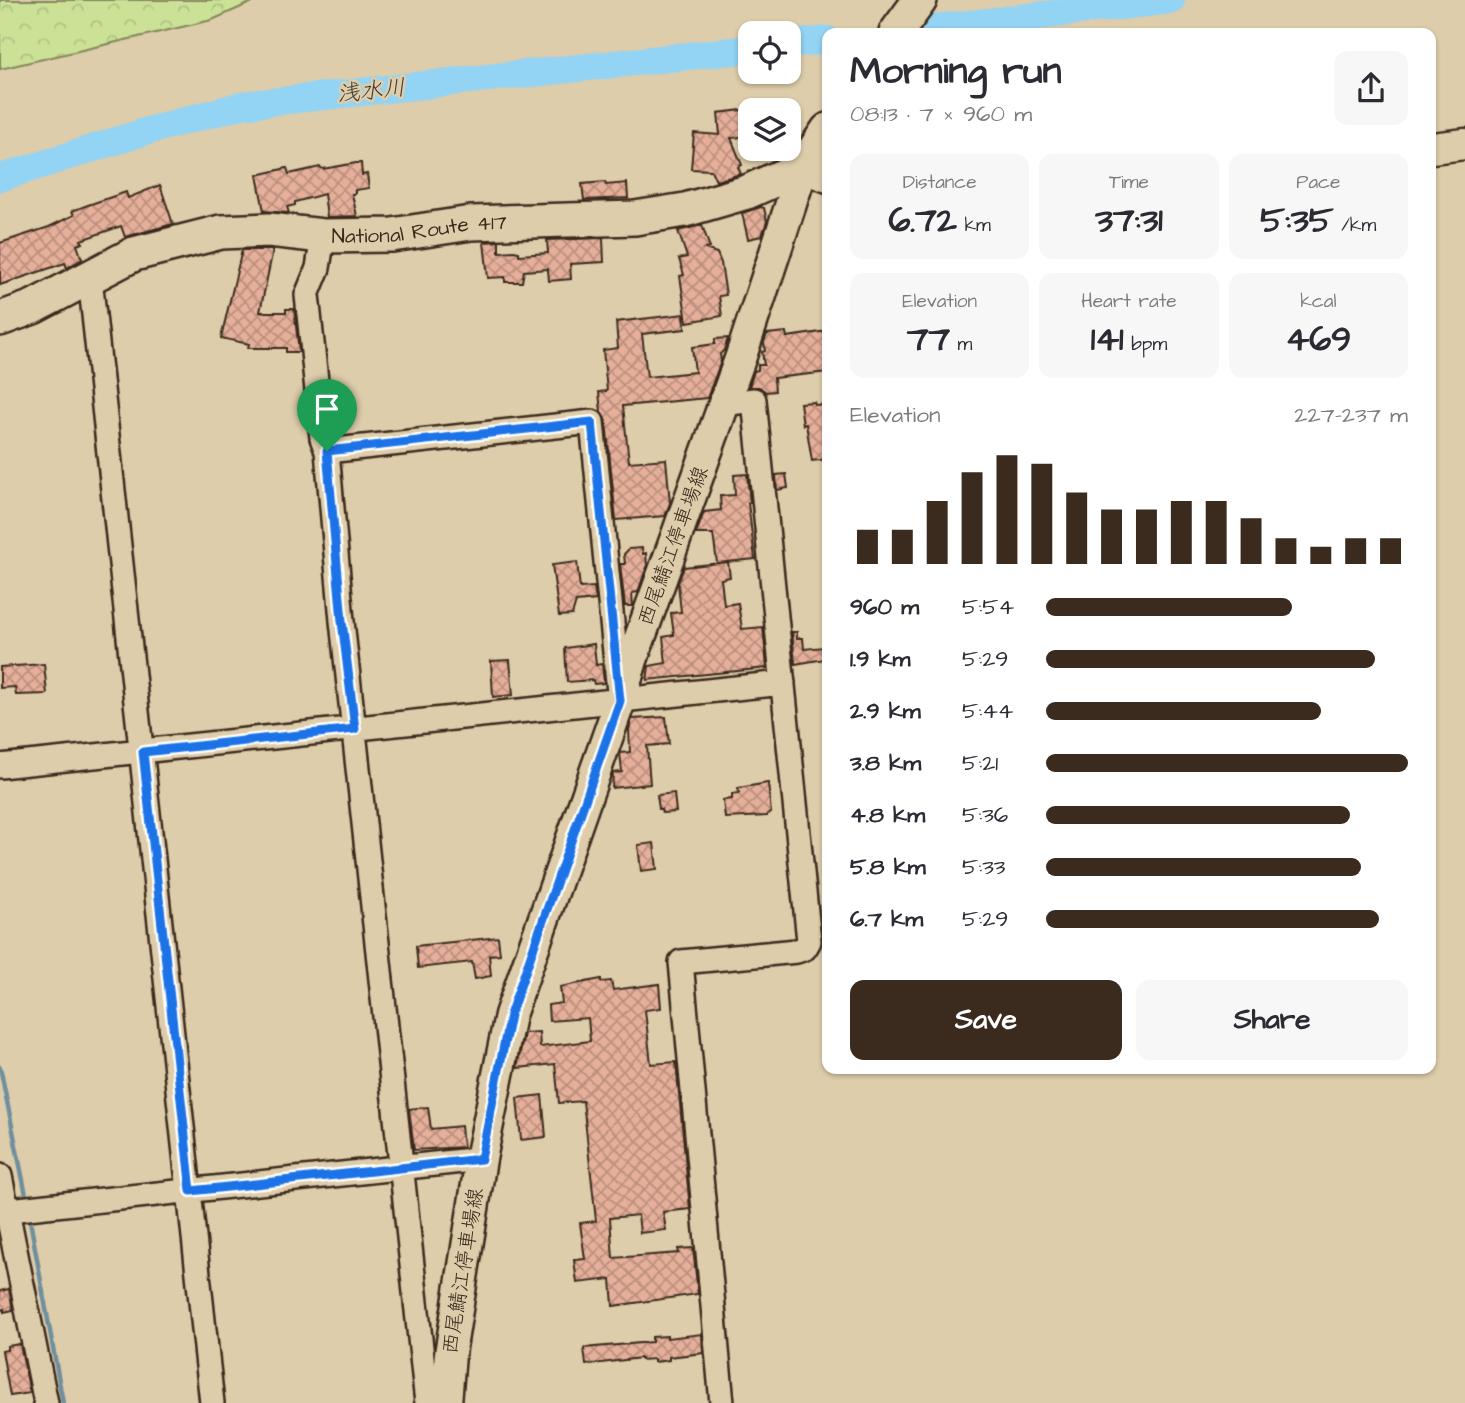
<!DOCTYPE html>
<meta charset="utf-8">
<style>
body{margin:0;font-family:"Architects Daughter","Klee One",sans-serif;background:#f7f7f7;color:#2b2b33;height:100vh;display:flex;flex-direction:column;font-size:26px;white-space:nowrap}
*{box-sizing:border-box;margin:0}
p{font-size:23px;color:#7c7c81}
.icon{flex:none;width:38px;height:38px;fill:none;stroke:currentColor;stroke-width:2;stroke-linecap:round;stroke-linejoin:round}
.map{position:relative;flex:1;overflow:hidden}
.side{position:absolute;left:822px;top:28px;width:614px;height:1046px;display:flex;flex-direction:column;background:#fff;border-radius:14px;box-shadow:0 2px 5px #0004}
.side>*{flex:none}
.tools{position:absolute;left:738px;top:21px;display:grid;gap:14px}
.tools a{display:grid;place-items:center;width:63px;height:63px;border-radius:14px;background:#fff;box-shadow:0 2px 5px #0004;font-size:35px}
.pin{position:absolute;display:grid;place-items:center;width:60px;height:60px;color:#fff;margin:-72px -30px;border-radius:50% 50% 50% 0;rotate:-45deg;box-shadow:0 0 7px #0007}
.pin .icon{rotate:45deg}
.round{display:grid;place-items:center;flex:none;width:74px;height:74px;border-radius:14px;background:#f7f7f7}
.overview{display:flex;align-items:center;justify-content:space-between;height:119px;padding:0 28px}
h1{font-size:38px;font-weight:700;line-height:52px}
.figures{display:grid;grid-template-columns:repeat(3,1fr);gap:10px;height:119px;padding:7px 28px}
.figures div{display:grid;align-content:center;border-radius:14px;background:#f7f7f7;text-align:center}
.figures b{font-size:35px;font-weight:700}
.figures small{font-size:19px;font-weight:400}
.figures p{font-size:19px}
.chart{height:196px;padding:14px 28px}
.chart p{display:flex;justify-content:space-between}
.chart svg{width:100%;height:126px;margin-top:7px;stroke:#3b2a1e;stroke-width:6}
.button{display:flex;gap:14px;margin-top:auto;padding:14px 28px}
.button a{flex:1;height:80px;border-radius:14px;background:#3b2a1e;color:#fff;font-size:28px;font-weight:700;line-height:80px;text-align:center}
.button a+a{background:#f7f7f7;color:#2b2b33}
ul{padding:0 28px;list-style:none;font-size:23px}
li{display:grid;grid-template-columns:112px 84px 1fr;align-items:center;height:52px}
li i{height:18px;border-radius:9px;background:#3b2a1e}
.map>svg:first-child{display:block}
.forest{fill:url(#forest-crowns);stroke:#82865a;stroke-width:2}
.lines{fill:none;stroke-linecap:round;stroke-linejoin:round}
.stream{stroke:#708f9e;stroke-width:4.5}
.river{stroke:#93d3f4;stroke-width:28}
.building{fill:url(#building-cross-hatch);stroke:#3b2a1e;stroke-width:2}
.minor-casing{stroke:#3b2a1e;stroke-width:28}
.major-casing{stroke:#3b2a1e;stroke-width:35}
.highway-casing{stroke:#3b2a1e;stroke-width:38}
.minor{stroke:#decdaa;stroke-width:23}
.major{stroke:#decdaa;stroke-width:30}
.highway{stroke:#decdaa;stroke-width:33}
.route-casing{stroke:#fff;stroke-width:14}
.route{stroke:#1a73e8;stroke-width:9}
.labels{text-anchor:middle;dominant-baseline:central;stroke-width:5;stroke-linejoin:round;paint-order:stroke}
.street-label{font-size:21px;fill:#3b2a1e;stroke:#decdaa}
.water-label{font-size:23px;font-style:italic;fill:#443b33;stroke:#decdaa}
</style>
<div class="map">
<svg width="1465" height="1403" viewBox="0 0 1465 1403">
<defs>
<pattern id="forest-crowns" width="20" height="18" patternUnits="userSpaceOnUse" patternTransform="scale(1.75)"><rect width="20" height="18" fill="#cae196"/><path d="M2 6a3 3 0 1 1 6 0M12 15a3 3 0 1 1 6 0" fill="none" stroke="#aec181"/></pattern>
<pattern id="building-cross-hatch" width="8" height="8" patternUnits="userSpaceOnUse" patternTransform="scale(1.75)"><rect width="8" height="8" fill="#e5af9a"/><path d="M0 0l8 8M0 8l8-8" fill="none" stroke="#bb8f7d"/></pattern>
</defs>
<rect width="100%" height="100%" fill="#decdaa"/>
<filter id="ink" filterUnits="userSpaceOnUse"><feTurbulence type="fractalNoise" baseFrequency=".0143" numOctaves="2"/><feDisplacementMap in="SourceGraphic" scale="14" xChannelSelector="R" yChannelSelector="G"/><feConvolveMatrix kernelMatrix="1 2 1 2 8 2 1 2 1" color-interpolation-filters="sRGB"/></filter>
<g filter="url(#ink)">
<path class="forest" d="M0 0H257L212 20 0 69Z"/>
<g class="lines">
<path class="stream" d="M0 1067 27 1200
M29 1215 63 1403"/>
<path class="river" d="M894 33 1171 0
M789 44 828 40
M0 178 144 132 242 105 751 49"/>
</g>
<path class="building" d="M751 109V136L731 138 742 165 738 167 741 174 716 181 711 170 691 169 694 133 720 135 718 113Z
M356 163H361L362 175 367 174 369 188 355 190V194H352L357 216 327 217 324 194 295 202V205L287 207 289 213 264 211 257 175 287 168 289 174 320 167 323 169Z
M605 182 606 185 627 183 628 198 584 200 582 184Z
M160 185 173 224 125 237 121 226 81 240 83 243 77 245 82 259 67 268 65 263 0 285V243L49 227 74 215 72 211 88 205 126 192 128 198Z
M761 207 764 208 767 221 762 236 748 239 742 213Z
M702 225 710 248 705 249 717 253 721 263 726 295 719 296 722 316 687 322 680 276 684 275 679 259 687 257 678 231Z
M603 238 604 262 570 264 571 279 549 281 548 269 524 271 522 282H505V277L488 278 484 242 499 241V252L514 251 519 252V255L548 253 547 240Z
M242 250H273L260 312H286V309H294L299 352H286V348H248L249 344 221 338Z
M684 314 685 329 642 334 647 377 695 372 692 347 715 344V339L728 338 724 350 720 354 721 361 707 398 623 406 629 462 666 459 670 503 665 516 616 520 606 421 601 412 599 392 607 391 603 350 618 348 616 322Z
M828 331V372L774 378 775 391 766 392 759 387H749L754 371 758 370V365H764L762 352 765 351 764 342 767 334 786 332 787 337Z
M814 402 815 405 828 404V459L812 461 806 424 803 425 800 403Z
M747 474 750 503H748L755 559 717 563 713 534H696L704 512 721 510 720 496 735 495 734 475Z
M786 474 788 488 777 490 776 475Z
M642 548 643 554 646 553 647 566 638 592 632 593 633 606H625L620 564H625L624 554 629 549Z
M577 562 580 588 594 587 596 600 576 602 572 615 559 616 552 565Z
M728 562 730 577 721 579 724 605 738 603 742 629 763 627 767 668 647 680 649 666 666 663 663 637 674 635 671 613 681 612 678 583 684 567Z
M792 632H797V638H803L804 649 824 647 825 659 795 664Z
M594 644 596 665 602 664 604 683 594 684 593 680 567 682 565 648Z
M510 660 513 695 493 697 491 661Z
M44 664 47 694 16 695 15 687 0 688V667Z
M666 717 669 744 647 746 650 784 612 788 613 773 622 772 620 753 630 752 629 729 632 719Z
M768 783 771 813 767 814V816L725 818 723 800 732 799V794L739 793 738 788Z
M674 793 676 812 662 813 661 809H659L657 795Z
M654 843 657 869 641 871 638 845Z
M498 937 500 954 489 955 491 976 475 979 472 962 418 968 416 946Z
M601 979V982L611 981 613 990 659 984 661 1008 645 1010 651 1064 676 1062 690 1209 663 1212 666 1230 640 1233 638 1215 610 1218 613 1258 679 1253 678 1249 693 1248 698 1294 613 1306 611 1279 577 1283 574 1260 585 1259 580 1223 596 1221 583 1101 559 1103 555 1064 517 1068 524 1033 539 1032 540 1047 590 1041 588 1018 549 1021 548 1005 562 1003 560 987Z
M542 1095 546 1137 521 1140 517 1098Z
M428 1107 431 1129 461 1126 463 1147 414 1150 409 1109Z
M9 1289 13 1310 4 1312V1309L0 1310V1291Z
M702 1334 703 1353 669 1357V1360L654 1362V1359L641 1360V1358L586 1365 584 1348 652 1342V1337L667 1336V1338Z
M20 1344 30 1393 10 1396 2 1351 7 1350V1346Z"/>
<g class="lines">
<g class="minor-casing">
<path id="minor" d="M323 236 318 268 307 295 322 438 327 451 342 621 427 1403
M90 278 212 1403
M327 451 592 422 619 692
M0 766 783 683
M0 1176 46 1403
M0 1211 481 1159
M722 1403 681 962 797 951 805 948 809 941 754 400 722 404"/>
</g>
<g class="major-casing">
<path id="major" d="M1432 148 1465 144
M446 1403 450 1354 481 1159 510 1015 620 701 632 660 741 356 803 167 828 177"/>
</g>
<g class="highway-casing">
<g id="highway">
<path d="M896 33 920 0"/>
<path id="s1" d="M0 319 33 307 134 254 221 232 269 230 323 236 392 235 471 223 635 218 685 210 747 192 803 167 828 130"/>
</g>
</g>
<use href="#minor" class="minor"/>
<use href="#major" class="major"/>
<use href="#highway" class="highway"/>
</g>
</g>
<g class="lines" filter="url(#ink)">
<g class="route-casing">
<path id="route" d="M592 422 620 701 510 1015 481 1159 191 1191 143 752 355 729 342 621 327 451Z"/>
</g>
<use href="#route" class="route"/>
</g>
<g class="labels">
<g class="street-label">
<text stroke="none"><textPath href="#s1" startOffset="438">National Route 417</textPath></text>
<text transform="translate(673 546) rotate(-70)">西尾鯖江停車場線</text>
<text transform="translate(463 1271) rotate(-81)">西尾鯖江停車場線</text>
</g>
<g class="water-label">
<text transform="translate(371 91) rotate(-6)">浅水川</text>
</g>
</g>
</svg>
<div class="tools">
<a><svg class="icon" aria-label="locate" viewBox="0 0 24 24"><circle cx="12" cy="12" r="6"/><path d="M12 2v4M12 18v4M2 12h4M18 12h4"/></svg></a>
<a><svg class="icon" aria-label="layers" viewBox="0 0 24 24"><path d="M12 4l9 5-9 5-9-5zM3 14l9 5 9-5"/></svg></a>
</div>
<div class="pin" style="left:327px;top:451px;background:#1e9e55"><svg class="icon" aria-label="arrive" viewBox="0 0 24 24"><path d="M6 21V4h12l-3 4 3 4H6"/></svg></div>
<section class="side">
<div class="overview"><div><h1>Morning run</h1><p>08:13 · 7 × 960 m</p></div><a class="round"><svg class="icon" aria-label="share" viewBox="0 0 24 24"><path d="M12 15V3M7 8l5-5 5 5M5 13v7h14v-7"/></svg></a></div>
<div class="figures">
<div><p>Distance</p><b>6.72<small> km</small></b></div>
<div><p>Time</p><b>37:31</b></div>
<div><p>Pace</p><b>5:35<small> /km</small></b></div>
</div>
<div class="figures">
<div><p>Elevation</p><b>77<small> m</small></b></div>
<div><p>Heart rate</p><b>141<small> bpm</small></b></div>
<div><p>kcal</p><b>469</b></div>
</div>
<div class="chart"><p><span>Elevation</span>227–237 m</p>
<svg viewBox="0 0 160 44" preserveAspectRatio="none"><path d="M5 44V32M15 44V32M25 44V22M35 44V12M45 44V6M55 44V9M65 44V19M75 44V25M85 44V25M95 44V22M105 44V22M115 44V28M125 44V35M135 44V38M145 44V35M155 44V35"/></svg>
</div>
<ul>
<li><b>960 m</b>5:54<i style="width:68%"></i></li>
<li><b>1.9 km</b>5:29<i style="width:91%"></i></li>
<li><b>2.9 km</b>5:44<i style="width:76%"></i></li>
<li><b>3.8 km</b>5:21<i style="width:100%"></i></li>
<li><b>4.8 km</b>5:36<i style="width:84%"></i></li>
<li><b>5.8 km</b>5:33<i style="width:87%"></i></li>
<li><b>6.7 km</b>5:29<i style="width:92%"></i></li>
</ul>
<div class="button"><a>Save</a><a>Share</a></div>
</section>
</div>
